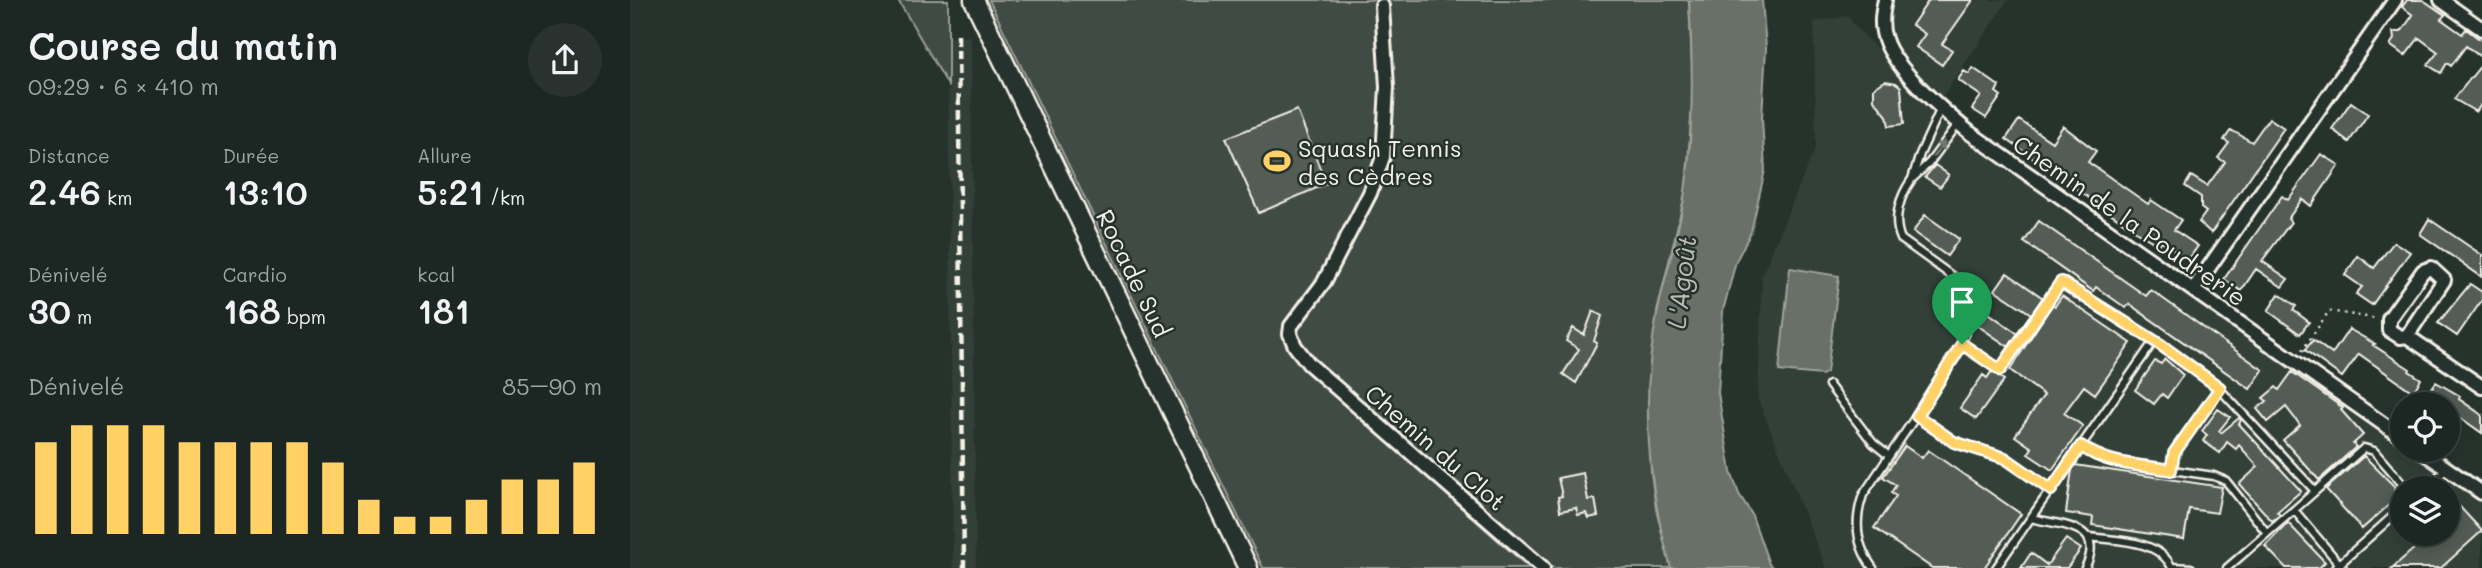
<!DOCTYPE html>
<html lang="fr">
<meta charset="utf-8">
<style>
body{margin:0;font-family:Mali,sans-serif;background:#29322f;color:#f1f3f6;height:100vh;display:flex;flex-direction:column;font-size:26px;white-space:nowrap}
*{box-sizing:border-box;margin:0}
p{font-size:23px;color:#a0a5a5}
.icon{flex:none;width:38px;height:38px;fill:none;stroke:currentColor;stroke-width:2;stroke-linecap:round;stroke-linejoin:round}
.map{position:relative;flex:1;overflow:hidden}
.side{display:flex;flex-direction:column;background:#1c2622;width:630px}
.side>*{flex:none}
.controls{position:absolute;left:1760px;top:392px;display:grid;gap:14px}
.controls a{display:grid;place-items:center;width:70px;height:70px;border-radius:50%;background:#1c2622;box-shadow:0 4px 18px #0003,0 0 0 2px #3a4340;font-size:35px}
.pin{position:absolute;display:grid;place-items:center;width:60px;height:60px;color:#fff;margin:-72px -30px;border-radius:50% 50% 50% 0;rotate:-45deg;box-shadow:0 0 7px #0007}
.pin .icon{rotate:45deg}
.round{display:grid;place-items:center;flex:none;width:74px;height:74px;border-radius:37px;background:#29322f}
.overview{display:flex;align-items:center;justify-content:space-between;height:119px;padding:0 28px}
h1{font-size:38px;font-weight:600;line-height:52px}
.stats{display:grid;grid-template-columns:repeat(3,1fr);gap:10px;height:119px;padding:7px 28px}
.stats div{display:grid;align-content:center}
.stats b{font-size:35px;font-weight:600}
.stats small{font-size:19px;font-weight:400}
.stats p{font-size:19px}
.chart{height:196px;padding:14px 28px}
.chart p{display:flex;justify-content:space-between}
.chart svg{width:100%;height:126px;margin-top:7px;stroke:#ffd166;stroke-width:6}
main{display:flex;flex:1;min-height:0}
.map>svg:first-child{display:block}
.built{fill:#333f39;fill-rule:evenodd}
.green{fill:#414b45;stroke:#9a9e96;stroke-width:2}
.water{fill:#676f68;stroke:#9fa39b;stroke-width:2}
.building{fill:#525c55;stroke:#f4f1e8;stroke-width:2}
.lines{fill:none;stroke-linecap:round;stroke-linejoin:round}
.service-casing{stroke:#f4f1e8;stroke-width:11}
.minor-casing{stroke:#f4f1e8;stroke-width:18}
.primary-casing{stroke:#f4f1e8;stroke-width:23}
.path{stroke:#f4f1e8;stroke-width:2.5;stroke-dasharray:2 5;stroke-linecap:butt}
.service{stroke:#26332d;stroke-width:6}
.minor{stroke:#26332d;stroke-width:12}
.primary{stroke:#26332d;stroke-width:18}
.rail{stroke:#f4f1e8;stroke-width:4.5;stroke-dasharray:10 5;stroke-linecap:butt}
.oneway{fill:#6e766e}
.route-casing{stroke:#fff;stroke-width:14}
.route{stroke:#ffd166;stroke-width:9}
.labels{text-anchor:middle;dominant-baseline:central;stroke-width:5;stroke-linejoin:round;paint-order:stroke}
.poi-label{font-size:24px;fill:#f4f1e8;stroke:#26332d;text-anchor:start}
.street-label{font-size:24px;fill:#f4f1e8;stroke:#26332d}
.water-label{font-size:26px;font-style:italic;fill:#bcbdb5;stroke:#26332d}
</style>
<main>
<section class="side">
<div class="overview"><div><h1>Course du matin</h1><p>09:29 · 6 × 410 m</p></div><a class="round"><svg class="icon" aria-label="share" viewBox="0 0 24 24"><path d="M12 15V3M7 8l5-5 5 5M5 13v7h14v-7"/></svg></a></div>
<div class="stats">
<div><p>Distance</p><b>2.46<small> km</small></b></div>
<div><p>Durée</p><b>13:10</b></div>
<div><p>Allure</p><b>5:21<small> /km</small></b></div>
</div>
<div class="stats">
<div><p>Dénivelé</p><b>30<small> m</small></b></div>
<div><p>Cardio</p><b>168<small> bpm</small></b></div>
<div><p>kcal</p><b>181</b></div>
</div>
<div class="chart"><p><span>Dénivelé</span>85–90 m</p>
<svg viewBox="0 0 160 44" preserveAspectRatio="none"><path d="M5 44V12M15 44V6M25 44V6M35 44V6M45 44V12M55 44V12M65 44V12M75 44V12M85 44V19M95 44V32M105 44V38M115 44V38M125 44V32M135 44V25M145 44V25M155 44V19"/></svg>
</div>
</section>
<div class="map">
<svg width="1852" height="568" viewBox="0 0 1852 568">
<rect width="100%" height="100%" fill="#26332d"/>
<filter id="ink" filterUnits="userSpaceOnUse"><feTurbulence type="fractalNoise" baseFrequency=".0143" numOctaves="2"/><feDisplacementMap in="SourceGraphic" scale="14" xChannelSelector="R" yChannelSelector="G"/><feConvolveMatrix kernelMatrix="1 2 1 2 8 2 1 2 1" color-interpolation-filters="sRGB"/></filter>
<g filter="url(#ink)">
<path class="built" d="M1265 0H1378L1311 99 1272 55 1261 36 1262 8Z
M1219 16 1223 24 1305 108 1773 437V450H1790L1852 493V568H1196L1128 399 1132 275 1186 146 1184 22ZM1773 488H1818V534H1773Z
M318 37H341L346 568H323Z"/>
<path class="green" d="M268 0H318V85Z
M359 0H1059L1063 90 1056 190 1027 312 1019 414 1021 473 1026 509 1041 568H924L694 368 673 367 899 568H633Z"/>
<path class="water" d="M1059 0H1132L1136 48 1132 118 1135 170 1121 232 1106 261 1093 311 1088 393 1101 472 1109 494 1121 513 1139 564 1143 568H1041C1017 485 1010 395 1028 310 1036 270 1050 232 1055 191 1064 128 1063 63 1059 0Z
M1160 268 1209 276 1197 372 1192 375 1149 371Z"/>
<path class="building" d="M1299 0H1343L1312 44 1322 50 1312 65 1286 47 1295 34 1282 25Z
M1777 0H1793L1815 15 1811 19 1832 34 1836 29 1852 41V58L1836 46 1821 66 1817 63 1811 73 1798 65 1808 52 1789 38 1775 56 1760 45 1764 39 1763 32H1771L1783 15 1772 7Z
M1852 64V103L1846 112 1824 99Z
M1343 68 1369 86 1366 92 1371 96 1356 118 1342 109 1351 96 1328 80 1334 71 1339 74Z
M1255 81 1266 83 1271 87 1274 124 1259 126 1257 116 1244 100V88Z
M1721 102 1738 114 1719 142 1702 129Z
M667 110 696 184 629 213 596 138Z
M1639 118 1654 128 1581 233 1569 222 1576 212 1571 208V197L1555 186 1561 176 1577 186 1595 162 1588 158 1599 143 1594 140 1601 130 1622 142Z
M1389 120 1422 142 1433 126 1466 151 1458 162 1518 204 1521 200 1551 220 1544 230 1568 246 1558 260 1531 241 1528 245 1507 232 1376 139Z
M1691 154 1709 165 1681 206 1672 199 1658 219 1661 222 1632 261 1658 279 1652 287 1626 269 1611 291 1594 279 1652 196 1658 200Z
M1305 165 1319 175 1310 187 1295 177Z
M1295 215 1329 239 1317 256 1283 232Z
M1799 219 1852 255V277L1790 234Z
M1409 221 1516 296 1521 290 1633 370 1620 389 1499 304 1496 308 1466 287 1463 291 1394 242Z
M1764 242 1780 252 1742 305 1726 294 1732 287 1715 275 1728 256 1744 268Z
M1377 273 1413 298 1379 347 1344 323 1353 309 1387 333 1401 314 1365 290Z
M1840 284 1852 292V300L1827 336 1808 323Z
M1649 294 1666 306 1663 310 1679 322 1670 334 1638 311Z
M1432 296 1501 343 1465 394 1454 386 1434 413 1453 426 1422 470 1398 454 1402 448 1385 436 1414 395 1380 370 1422 304 1425 306Z
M963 311 972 316 964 341 967 343 946 383 933 374 949 349 936 341 943 328 954 335Z
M1719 329 1745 344 1743 345 1780 369 1779 371 1791 379 1783 392 1729 354 1712 377 1675 350 1683 340 1702 354Z
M1535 359 1553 375 1537 398 1532 394 1524 404 1505 390 1525 361 1531 364Z
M1362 371 1374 380 1346 419 1330 408 1353 375 1357 378Z
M1662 372 1713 408 1711 410 1733 435 1723 444 1726 447 1689 480 1653 440 1670 425 1656 407 1638 422 1627 409 1637 401 1633 398 1646 387 1649 390Z
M1806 382 1830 396 1829 399 1852 415V433L1818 409V404H1811L1797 395Z
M1588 409 1600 417 1589 431 1591 433 1609 418 1611 420 1609 424 1671 491 1647 512 1650 515 1642 521 1609 484 1628 467 1609 445 1606 449 1597 442 1590 453 1573 441 1577 435 1572 431Z
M1275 446 1292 458 1298 450 1391 514 1354 568H1302L1244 528 1266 496 1261 493 1266 485 1253 477Z
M1734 456 1766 488 1764 490 1769 496 1732 529 1696 489Z
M1445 465 1592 487 1587 513 1559 509 1554 539 1462 525 1463 517 1436 513 1442 469Z
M953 473 958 500 965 499 968 516 958 518 956 513 948 515 946 508 930 511 928 497 932 496 928 478Z
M1818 494 1852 531 1811 568H1762L1786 547 1782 543 1785 540 1780 534H1818Z
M1658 523 1695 562 1689 568H1656L1635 546Z
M1436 539 1451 549 1437 568H1391L1401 553 1417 565Z"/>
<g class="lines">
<g class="service-casing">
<path id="service" d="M1311 108 1290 154 1282 179 1300 162 1328 124
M1524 341 1585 384 1685 491
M1332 344 1370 370 1431 282 1524 341 1366 568
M1199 385 1243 443 1259 456
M1287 416 1324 442 1375 458 1421 490
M1451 446 1466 456 1480 461 1584 476 1596 481 1637 533
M1541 470 1544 453 1590 388
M1795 488 1817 469
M1401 518C1431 526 1477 524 1455 568
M1459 537C1487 541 1529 539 1542 568
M1542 567 1561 568
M1243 568C1226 546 1224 521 1233 495L1325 358C1335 337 1350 304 1333 284L1271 239C1262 219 1270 196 1282 179
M1597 568 1664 510
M1705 568 1773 507
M1713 568 1664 510 1734 448 1744 451 1776 488"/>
</g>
<g class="minor-casing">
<path id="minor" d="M1255 0C1252 13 1250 26 1255 39 1264 69 1315 112 1340 133L1773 438
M1811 0 1852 29
M752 6 757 87 753 157 740 193 694 282 661 326 660 334 665 346 679 364 913 568
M1563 290 1765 0
M1777 336 1814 280 1801 268 1793 271 1759 319V330L1770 337 1777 336 1852 387
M1790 450 1852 493"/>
</g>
<g class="primary-casing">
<path id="primary" d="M344 0 618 568"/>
</g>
<path class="path" d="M1672 351 1699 311 1748 319"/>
<use href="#service" class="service"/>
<use href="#minor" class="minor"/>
<use href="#primary" class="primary"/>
<path class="rail" d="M328 35 334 568"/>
</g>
<defs><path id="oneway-solid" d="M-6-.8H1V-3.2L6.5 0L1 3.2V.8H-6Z" transform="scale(1.75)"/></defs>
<use class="oneway" href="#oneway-solid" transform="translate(1309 149) rotate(-54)"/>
</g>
<g class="lines" filter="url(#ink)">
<g class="route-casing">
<path id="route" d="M1431 282 1531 345 1590 388 1544 453 1541 470C1510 465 1477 465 1451 446L1421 490 1375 458 1324 442 1287 416 1332 344 1370 370Z"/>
</g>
<use href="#route" class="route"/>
</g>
<defs>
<g id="stadium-bare" transform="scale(2.1)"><path d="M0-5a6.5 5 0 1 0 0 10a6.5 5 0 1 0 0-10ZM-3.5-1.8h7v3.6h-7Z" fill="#ffd166" stroke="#26332d" stroke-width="2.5" paint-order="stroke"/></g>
</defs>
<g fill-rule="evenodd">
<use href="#stadium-bare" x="647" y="161"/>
</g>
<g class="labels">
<g class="poi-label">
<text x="668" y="147">Squash Tennis<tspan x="668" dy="28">des Cèdres</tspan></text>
</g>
<g class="street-label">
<text transform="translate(1500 220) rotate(35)">Chemin de la Poudrerie</text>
<text transform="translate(504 273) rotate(64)">Rocade Sud</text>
<text transform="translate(806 447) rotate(41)">Chemin du Clot</text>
</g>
<g class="water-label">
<text transform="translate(1051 282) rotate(-83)">L'Agoût</text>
</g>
</g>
</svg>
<div class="controls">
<a><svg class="icon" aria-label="locate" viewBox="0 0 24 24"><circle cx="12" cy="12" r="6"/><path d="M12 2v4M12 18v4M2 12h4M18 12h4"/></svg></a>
<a><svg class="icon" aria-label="layers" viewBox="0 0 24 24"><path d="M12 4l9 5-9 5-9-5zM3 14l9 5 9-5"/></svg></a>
</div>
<div class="pin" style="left:1332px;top:344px;background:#1e9e55"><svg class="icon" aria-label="arrive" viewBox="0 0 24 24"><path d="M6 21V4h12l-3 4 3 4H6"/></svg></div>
</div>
</main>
